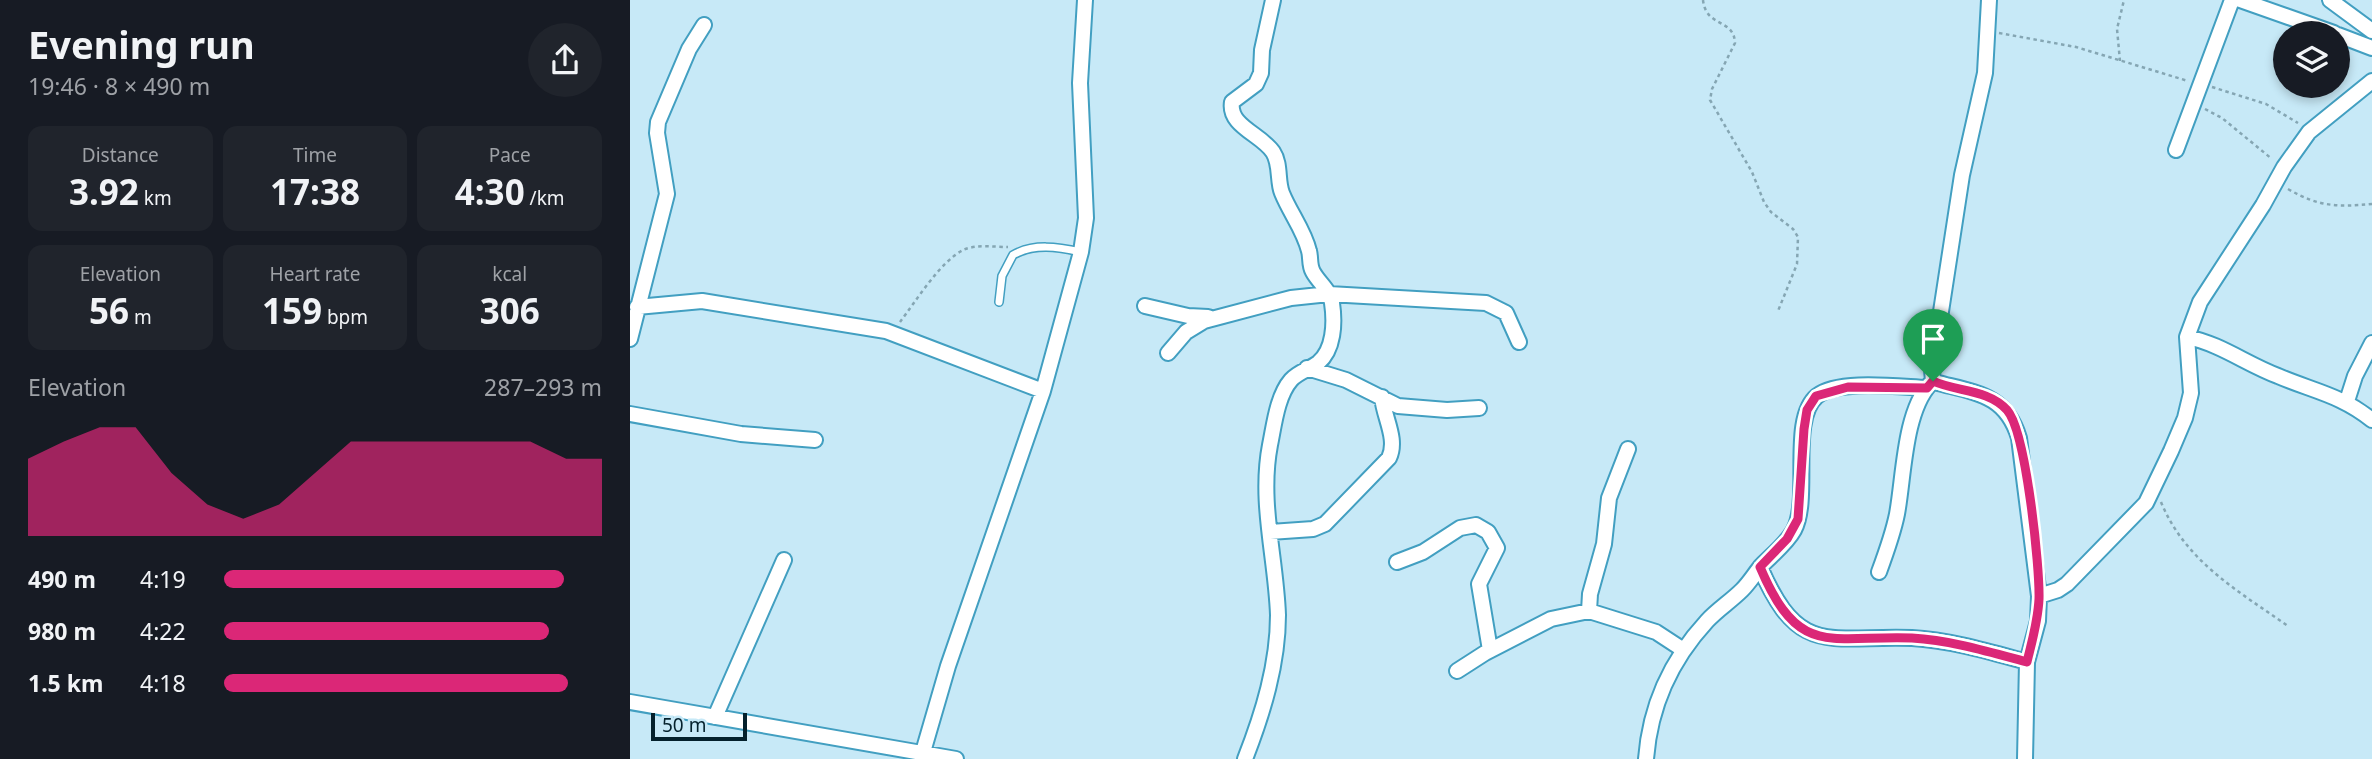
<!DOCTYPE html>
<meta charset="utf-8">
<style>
body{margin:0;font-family:"Noto Sans",sans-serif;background:#20242c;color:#f1f3f6;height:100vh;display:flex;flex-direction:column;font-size:26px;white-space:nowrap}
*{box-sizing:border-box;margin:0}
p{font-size:23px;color:#9ea1a6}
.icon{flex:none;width:38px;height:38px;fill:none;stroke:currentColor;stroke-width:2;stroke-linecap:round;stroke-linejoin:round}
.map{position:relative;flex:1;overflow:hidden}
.sheet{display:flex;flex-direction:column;background:#171b24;width:630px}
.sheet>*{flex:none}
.buttons{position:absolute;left:1643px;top:21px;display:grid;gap:14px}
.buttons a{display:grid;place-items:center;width:77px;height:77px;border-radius:50%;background:#171b24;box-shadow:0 4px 10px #0003;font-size:35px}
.scale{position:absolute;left:21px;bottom:18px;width:96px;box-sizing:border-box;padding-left:7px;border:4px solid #04212c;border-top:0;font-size:19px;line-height:24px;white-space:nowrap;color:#04212c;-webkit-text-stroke:5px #c7e9f7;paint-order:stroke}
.pin{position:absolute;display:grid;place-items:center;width:60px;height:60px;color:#fff;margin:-72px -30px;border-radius:50% 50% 50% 0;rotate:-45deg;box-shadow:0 0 7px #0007}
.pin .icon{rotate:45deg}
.round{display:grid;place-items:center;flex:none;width:74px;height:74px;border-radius:37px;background:#20242c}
.summary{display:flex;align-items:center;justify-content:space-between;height:119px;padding:0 28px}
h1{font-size:38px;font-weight:700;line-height:52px}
.metrics{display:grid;grid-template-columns:repeat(3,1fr);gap:10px;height:119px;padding:7px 28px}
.metrics div{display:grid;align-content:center;border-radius:14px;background:#20242c;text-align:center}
.metrics b{font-size:35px;font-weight:700}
.metrics small{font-size:19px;font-weight:400}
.metrics p{font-size:19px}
.chart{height:196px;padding:14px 28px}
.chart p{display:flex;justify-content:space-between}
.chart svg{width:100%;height:126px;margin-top:7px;fill:#db2777;opacity:.7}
ul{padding:0 28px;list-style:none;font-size:23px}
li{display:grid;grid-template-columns:112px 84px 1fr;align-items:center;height:52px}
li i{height:18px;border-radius:9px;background:#db2777}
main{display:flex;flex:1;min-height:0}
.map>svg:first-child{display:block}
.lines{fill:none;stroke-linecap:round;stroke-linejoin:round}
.service-casing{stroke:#429fc1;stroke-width:10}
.minor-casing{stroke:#429fc1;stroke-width:18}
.path{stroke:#85a6b3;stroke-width:2.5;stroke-dasharray:3.5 3.5;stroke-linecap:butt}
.service{stroke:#fff;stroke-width:7}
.minor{stroke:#fff;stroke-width:14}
.route-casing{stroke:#fff;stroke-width:14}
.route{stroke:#db2777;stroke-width:9}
</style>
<main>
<section class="sheet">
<div class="summary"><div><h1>Evening run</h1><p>19:46 · 8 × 490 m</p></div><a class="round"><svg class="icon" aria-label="share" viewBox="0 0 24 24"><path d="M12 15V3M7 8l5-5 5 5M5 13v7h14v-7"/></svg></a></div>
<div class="metrics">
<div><p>Distance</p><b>3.92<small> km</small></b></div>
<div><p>Time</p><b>17:38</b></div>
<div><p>Pace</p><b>4:30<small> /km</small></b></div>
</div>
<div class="metrics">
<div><p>Elevation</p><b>56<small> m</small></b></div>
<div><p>Heart rate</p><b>159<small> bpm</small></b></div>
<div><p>kcal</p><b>306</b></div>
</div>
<div class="chart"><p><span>Elevation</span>287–293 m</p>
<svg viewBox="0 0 160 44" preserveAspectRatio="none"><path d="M0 44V17L10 11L20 6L30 6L40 22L50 33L60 38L70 33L80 22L90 11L100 11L110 11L120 11L130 11L140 11L150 17L160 17V44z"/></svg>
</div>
<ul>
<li><b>490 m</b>4:19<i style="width:90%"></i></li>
<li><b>980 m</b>4:22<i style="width:86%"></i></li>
<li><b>1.5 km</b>4:18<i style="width:91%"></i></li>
</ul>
</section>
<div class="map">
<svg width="1742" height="759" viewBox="0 0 1742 759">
<rect width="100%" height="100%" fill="#c7e9f7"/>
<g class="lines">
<g class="service-casing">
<path id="service" d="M369 302 372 276 383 255C404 243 428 247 451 252"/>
</g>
<g class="minor-casing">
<path id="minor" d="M1359 0 1355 73 1332 175 1302 370 1303 381 1308 383C1347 393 1376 395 1389 438L1409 596 1408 621 1397 662 1395 759
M1610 0 1704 33
M1700 0 1742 31
M1708 35 1742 48
M1546 150 1602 0
M515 306 558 316 578 317
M7 307 72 301 256 331 413 391
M1557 337C1591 344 1616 364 1648 376 1683 391 1711 395 1742 420
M0 339 37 194 27 133 28 122 59 49 74 25
M538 353 556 332 574 321 661 298 699 294 856 303 876 313 889 342
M677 368 716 380 768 406 817 410 849 408
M1717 401 1725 376 1742 343
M0 414 111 434 185 440
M640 532 683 529 695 524 759 458C768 439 754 418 752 397
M767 562 793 552 830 528 846 525 858 532 867 548 849 584 860 650
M1130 567C1169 658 1199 635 1282 638 1320 640 1360 652 1397 662
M1249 572C1256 553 1263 534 1267 514 1274 476 1274 413 1300 384
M1409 596 1428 590 1437 584 1516 503 1541 451 1555 418 1561 393 1557 337 1570 302 1633 205 1654 167 1679 132 1742 81
M959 611 960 594 974 544 979 498 998 449
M827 671 855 653 921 619 959 611 1026 632 1052 649
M0 702 326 759
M85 717 154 560
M293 752 318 666 413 391 451 252 456 218 450 83 455 0
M615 759C633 713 648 664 648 615 646 558 629 502 640 445 644 426 647 396 661 380 668 372 680 369 688 363 704 350 705 323 702 303 700 290 689 283 683 272 679 265 681 258 679 251 674 230 660 213 652 193 647 181 651 164 643 152 631 134 598 126 602 102L626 84 631 73 632 50 643 0
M1016 759C1020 706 1041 660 1077 621 1087 610 1101 601 1112 590 1120 582 1125 573 1132 565 1143 554 1157 543 1164 530 1181 498 1159 419 1187 396 1208 379 1270 387 1297 388"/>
</g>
<path class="path" d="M1073 0C1076 28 1104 18 1105 43L1082 89 1080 100 1122 172 1134 202 1141 212 1163 229 1168 237 1167 264 1148 311
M1369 33 1446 47 1558 81
M1490 61 1487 29 1494 0
M1582 87 1636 104 1668 123
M1575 109 1592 118 1642 159
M1658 189C1689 207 1707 207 1742 204
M270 322C286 301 310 262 333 250 346 244 364 247 378 247
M1531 502C1555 561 1608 591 1658 626"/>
<use href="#service" class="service"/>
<use href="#minor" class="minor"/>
</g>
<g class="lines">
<g class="route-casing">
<path id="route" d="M1303 381C1327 392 1358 389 1377 410 1396 431 1410 568 1409 599 1408 621 1402 641 1397 662 1360 652 1320 640 1282 638 1199 635 1169 659 1130 567L1157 539 1168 519 1174 429 1177 410 1186 396 1218 387 1297 388Z"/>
</g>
<use href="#route" class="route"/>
</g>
</svg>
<div class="buttons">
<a><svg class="icon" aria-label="layers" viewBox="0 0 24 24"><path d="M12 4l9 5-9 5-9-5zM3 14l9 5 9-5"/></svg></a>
</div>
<div class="scale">50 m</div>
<div class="pin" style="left:1303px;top:381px;background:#1e9e55"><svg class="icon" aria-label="arrive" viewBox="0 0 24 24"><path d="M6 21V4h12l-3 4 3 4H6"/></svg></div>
</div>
</main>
